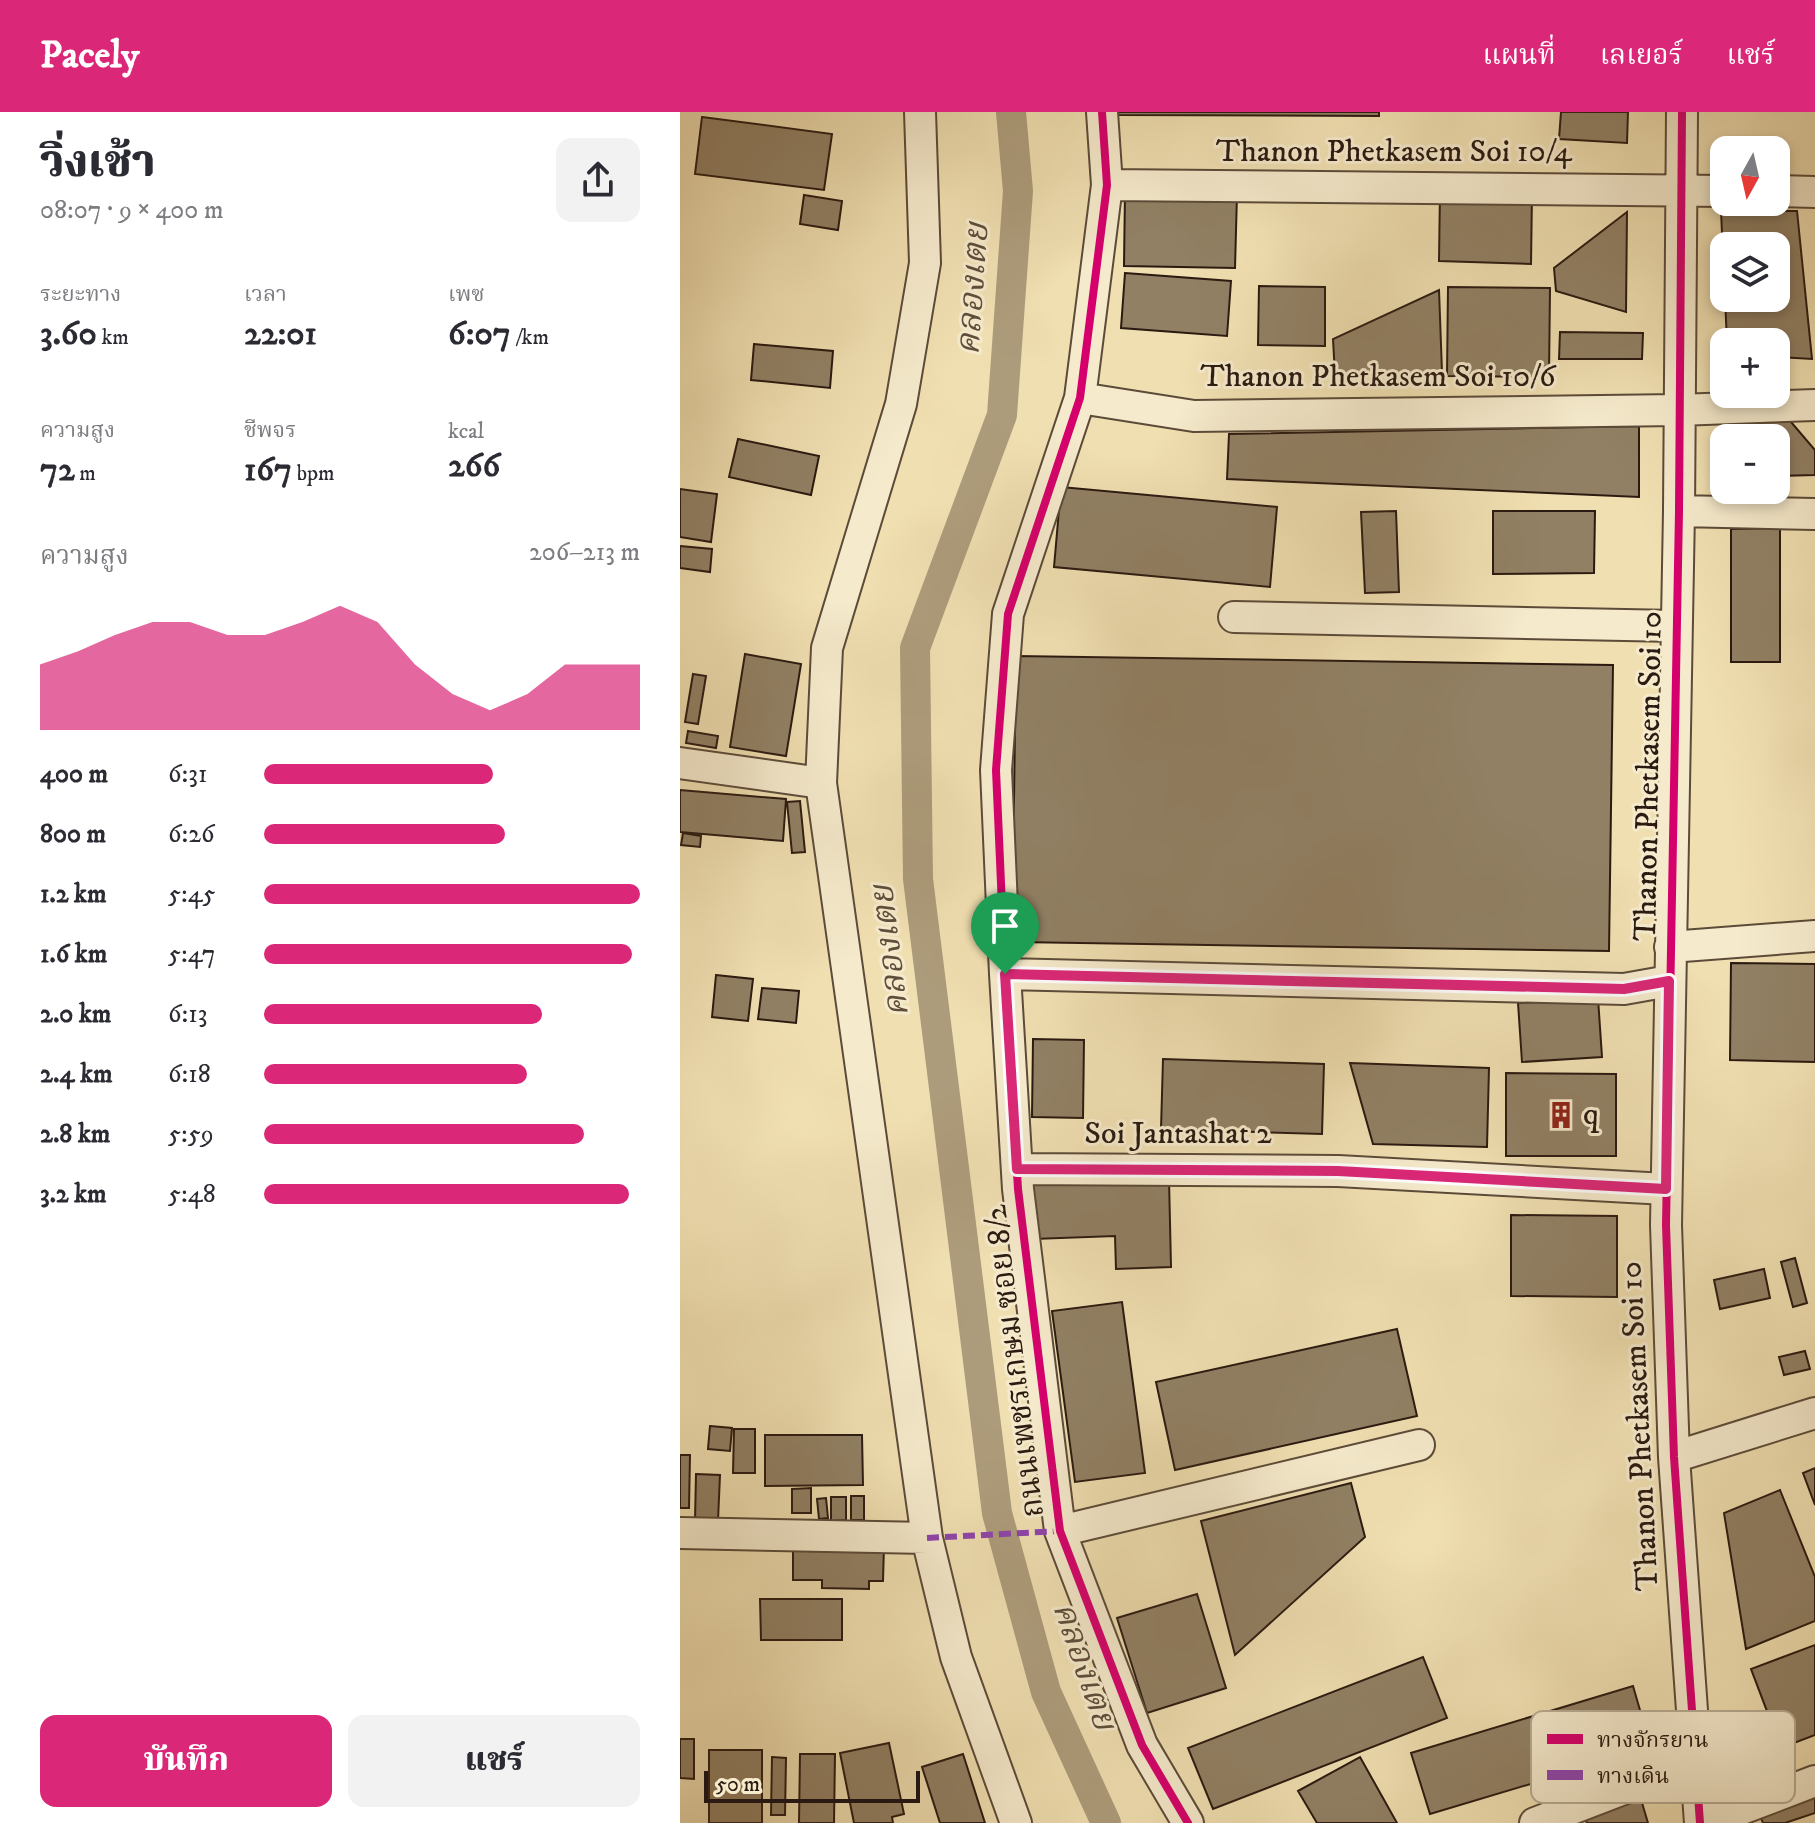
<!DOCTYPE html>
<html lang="th">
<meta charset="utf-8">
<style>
body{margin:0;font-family:"IM FELL DW Pica","Noto Serif Thai",serif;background:#f2f2f3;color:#2b2b33;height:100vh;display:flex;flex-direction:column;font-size:30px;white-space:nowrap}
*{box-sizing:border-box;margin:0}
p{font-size:26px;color:#7c7c81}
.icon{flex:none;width:44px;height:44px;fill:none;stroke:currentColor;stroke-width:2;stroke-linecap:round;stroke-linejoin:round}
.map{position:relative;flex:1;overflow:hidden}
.side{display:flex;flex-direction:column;background:#fff;width:680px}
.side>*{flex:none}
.needle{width:52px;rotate:188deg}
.buttons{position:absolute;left:1030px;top:24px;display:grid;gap:16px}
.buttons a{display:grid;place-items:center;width:80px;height:80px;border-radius:16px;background:#fff;box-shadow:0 4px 12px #0003;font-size:40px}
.scale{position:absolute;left:24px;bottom:20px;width:216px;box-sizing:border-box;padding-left:8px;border:4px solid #2b1a11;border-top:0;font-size:22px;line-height:28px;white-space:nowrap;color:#2b1a11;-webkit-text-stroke:6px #f5eacc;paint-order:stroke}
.pin{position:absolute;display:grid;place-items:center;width:68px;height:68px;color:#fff;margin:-82px -34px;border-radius:50% 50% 50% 0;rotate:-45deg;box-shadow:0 0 8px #0007}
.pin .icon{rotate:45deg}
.round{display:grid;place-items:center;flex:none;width:84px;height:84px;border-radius:16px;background:#f2f2f3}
.summary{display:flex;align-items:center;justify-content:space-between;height:136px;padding:0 40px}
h1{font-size:44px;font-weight:800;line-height:60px}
.figures{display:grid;grid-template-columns:repeat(3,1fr);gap:12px;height:136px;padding:8px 40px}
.figures div{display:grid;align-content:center}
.figures b{font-size:34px;font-weight:800}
.figures small{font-size:22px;font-weight:400}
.figures p{font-size:22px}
.chart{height:224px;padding:16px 40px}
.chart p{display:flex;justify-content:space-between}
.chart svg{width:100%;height:144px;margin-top:8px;fill:#db2777;opacity:.7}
.button{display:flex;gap:16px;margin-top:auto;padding:16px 40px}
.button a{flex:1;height:92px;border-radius:16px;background:#db2777;color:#fff;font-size:32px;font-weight:800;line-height:92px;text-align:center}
.button a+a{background:#f2f2f3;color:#2b2b33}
ul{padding:0 40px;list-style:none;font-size:26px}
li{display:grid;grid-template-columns:128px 96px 1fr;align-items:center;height:60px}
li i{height:20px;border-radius:10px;background:#db2777}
header{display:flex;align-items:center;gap:48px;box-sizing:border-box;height:112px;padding:0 40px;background:#db2777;color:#fff}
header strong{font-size:38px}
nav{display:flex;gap:44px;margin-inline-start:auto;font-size:28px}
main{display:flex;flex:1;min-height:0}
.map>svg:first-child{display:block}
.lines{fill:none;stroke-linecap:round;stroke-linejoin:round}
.canal{stroke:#ad9c7b;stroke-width:30}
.building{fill:#918064;stroke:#2b1a11;stroke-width:2}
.minor-casing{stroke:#5c4b39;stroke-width:34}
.minor{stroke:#f5eacc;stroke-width:30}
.quiet{stroke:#8e44ad;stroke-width:6;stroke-dasharray:12 6;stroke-linecap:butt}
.cycleway-casing{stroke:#f5eacc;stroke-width:13}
.cycleway{stroke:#d6006c;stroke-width:8}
.route-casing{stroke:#fff;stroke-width:16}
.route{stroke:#db2777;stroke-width:10}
.labels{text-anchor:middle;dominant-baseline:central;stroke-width:6;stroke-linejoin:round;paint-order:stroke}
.street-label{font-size:32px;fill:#2b1a11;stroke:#f5eacc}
.poi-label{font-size:32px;fill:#2b1a11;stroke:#f5eacc;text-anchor:start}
.water-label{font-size:34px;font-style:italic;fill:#5f4e3b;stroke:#f5eacc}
.key{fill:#f5eacc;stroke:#b8ac94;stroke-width:2}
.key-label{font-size:22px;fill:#2b1a11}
</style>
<header>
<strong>Pacely</strong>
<nav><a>แผนที่</a><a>เลเยอร์</a><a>แชร์</a></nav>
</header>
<main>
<section class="side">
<div class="summary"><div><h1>วิ่งเช้า</h1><p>08:07 · 9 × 400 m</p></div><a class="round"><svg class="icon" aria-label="share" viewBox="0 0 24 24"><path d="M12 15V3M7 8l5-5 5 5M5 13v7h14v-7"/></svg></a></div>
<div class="figures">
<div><p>ระยะทาง</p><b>3.60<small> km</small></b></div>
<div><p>เวลา</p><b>22:01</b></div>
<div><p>เพซ</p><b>6:07<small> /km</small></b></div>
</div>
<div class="figures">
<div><p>ความสูง</p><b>72<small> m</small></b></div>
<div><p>ชีพจร</p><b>167<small> bpm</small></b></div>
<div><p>kcal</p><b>266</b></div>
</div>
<div class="chart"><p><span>ความสูง</span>206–213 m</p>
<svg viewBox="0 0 160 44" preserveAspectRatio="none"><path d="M0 44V24L10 20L20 15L30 11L40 11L50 15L60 15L70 11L80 6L90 11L100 24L110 33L120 38L130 33L140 24L150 24L160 24V44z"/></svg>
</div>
<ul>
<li><b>400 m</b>6:31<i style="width:61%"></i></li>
<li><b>800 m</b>6:26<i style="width:64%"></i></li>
<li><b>1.2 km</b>5:45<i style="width:100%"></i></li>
<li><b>1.6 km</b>5:47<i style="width:98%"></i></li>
<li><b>2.0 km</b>6:13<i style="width:74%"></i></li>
<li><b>2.4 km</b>6:18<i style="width:70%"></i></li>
<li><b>2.8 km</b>5:59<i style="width:85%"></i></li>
<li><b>3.2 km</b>5:48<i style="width:97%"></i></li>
</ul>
<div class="button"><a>บันทึก</a><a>แชร์</a></div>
</section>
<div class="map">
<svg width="1135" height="1711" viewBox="0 0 1135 1711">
<rect width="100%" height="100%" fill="#f0dfb1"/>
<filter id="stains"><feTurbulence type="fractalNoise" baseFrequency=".0025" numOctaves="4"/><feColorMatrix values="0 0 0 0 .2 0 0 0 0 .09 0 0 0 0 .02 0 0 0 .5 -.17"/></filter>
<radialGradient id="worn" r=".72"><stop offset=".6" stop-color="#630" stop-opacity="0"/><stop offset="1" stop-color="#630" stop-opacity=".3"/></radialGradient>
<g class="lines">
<path class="canal" d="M331 0 338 79 322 303 235 536 238 767 317 1401 366 1580 426 1711"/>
</g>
<path class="building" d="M438 0H699V4L438 3Z
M881 0H948L947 31 879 27Z
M22 5 152 22 144 78 15 62Z
M760 79 852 81 851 152 759 149Z
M445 80 557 82 555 156 444 154Z
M124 83 162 89 158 118 120 112Z
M1041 99H1117L1132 247 1096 245V230H1047L1045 186H1096V134H1044V164Z
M947 100 946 200 876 179 874 156Z
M445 161 551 169 547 224 441 216Z
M579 174 645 175V234L578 233Z
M768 175 870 176 869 265 767 264Z
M759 178 762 260 655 263 653 227Z
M880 220 963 221 962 247H879Z
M74 232 153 239 150 276 71 268Z
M1105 303 1135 338V363L1096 364V326H1066V304Z
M959 314V385L547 367 549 322Z
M58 327 139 344 131 383 49 365Z
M381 375 597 395 590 475 374 455Z
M0 377 37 382 31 430 0 425Z
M716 399 719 480 685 481 681 400Z
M813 399H915L914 461 813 462Z
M1100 416V550H1051V417Z
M0 434 32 437 30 460 0 456Z
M65 542 121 552 106 644 50 635Z
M336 544 933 553 929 839 332 830Z
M13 562 26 564 18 612 5 610Z
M8 619 38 624 36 636 6 631Z
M0 678 106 687 103 729 0 720Z
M120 689 125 740 112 741 107 690Z
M3 721 21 724 20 735 1 733Z
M1051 851 1135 852V950L1050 948Z
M36 863 73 867 68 909 32 905Z
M82 876 119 879 116 911 78 907Z
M918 886 922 945 842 950 838 891Z
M353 927 404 928 403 1006 352 1005Z
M483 947 644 952 642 1022 481 1017Z
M670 951 809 956 807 1035 693 1032Z
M826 961 936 962V1044H826Z
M489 1067 491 1155 436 1157 435 1124 354 1127 353 1070Z
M831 1103 937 1104V1185L831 1184Z
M1115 1146 1127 1191 1113 1195 1101 1150Z
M1084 1157 1090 1186 1040 1197 1034 1168Z
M442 1190 465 1361 395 1370 372 1199Z
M717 1217 737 1304 495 1358 476 1270Z
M1125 1239 1130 1257 1104 1263 1099 1245Z
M30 1314 52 1316 50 1339 28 1337Z
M54 1317H75V1361H53Z
M85 1323H182L183 1373 85 1374Z
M0 1343H10L9 1396H0Z
M1135 1356V1393L1123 1361Z
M16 1362 40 1363 38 1409H15Z
M671 1371 685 1425 555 1543 521 1409Z
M131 1376V1401H112V1377Z
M1100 1378 1135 1465V1509L1066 1537 1044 1401Z
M171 1384H184V1408H171Z
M151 1385H166V1408L151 1409Z
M146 1386 148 1406 139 1407 137 1387Z
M113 1433 204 1434 203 1469H189V1477L142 1476V1468H113Z
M517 1482 546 1576 467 1601 437 1506Z
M80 1487H162V1528H81Z
M1135 1533V1623L1101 1636 1071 1557Z
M743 1545 767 1606 533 1697 508 1636Z
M953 1574 971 1636 750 1702 731 1641Z
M0 1627H14V1667L0 1666Z
M209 1631 224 1702 212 1705 213 1711H174L160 1641Z
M29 1638H82V1711H29Z
M120 1642H155L154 1711H119Z
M283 1642 305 1711H260L242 1655Z
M92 1645 106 1646 105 1703H91Z
M680 1645 717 1711H637L618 1679Z
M1135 1682V1701L1105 1711H1083L1079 1701Z
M960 1684 968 1711H907L903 1701Z"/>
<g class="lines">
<g class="minor-casing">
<path id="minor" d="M240 0 245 151 221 292 147 536 141 671 247 1426 276 1545 336 1711
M422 0 427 73 400 286 328 502 316 658 325 862 338 1077 380 1419 462 1633 508 1711
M1002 0 999 399 986 1113 994 1345 1020 1711
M427 73 1044 79
M1096 79 1135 80
M400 286 514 304 998 298 1135 293
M999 399 1135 402
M554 505 995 514
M0 651 141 671
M990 835 1135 824
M325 862 944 877 989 869
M337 1057 658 1059 986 1077
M994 1345 1135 1301
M380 1419 739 1333
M0 1421 247 1426
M855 1711 1014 1650
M1025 1711 1135 1669"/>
</g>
<use href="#minor" class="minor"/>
<path class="quiet" d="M247 1426 380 1419"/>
<g class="cycleway-casing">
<path id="cycleway" d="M422 0 427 73 400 286 328 502 316 658 325 862 338 1077 380 1419 462 1633 508 1711
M1002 0 999 399 986 1113 994 1345 1020 1711"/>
</g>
<use href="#cycleway" class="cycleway"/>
</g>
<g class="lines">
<g class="route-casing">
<path id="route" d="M325 862 944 877 989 869 986 1077 658 1059 337 1057Z"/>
</g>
<use href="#route" class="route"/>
</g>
<defs>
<g id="building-bare" transform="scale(2.16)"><path d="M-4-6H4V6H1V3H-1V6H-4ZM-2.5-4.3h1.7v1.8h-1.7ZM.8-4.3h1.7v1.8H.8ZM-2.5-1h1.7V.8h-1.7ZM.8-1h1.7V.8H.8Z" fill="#8f2418" stroke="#f5eacc" stroke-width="2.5" paint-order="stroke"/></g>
</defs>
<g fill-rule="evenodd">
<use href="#building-bare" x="881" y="1003"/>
</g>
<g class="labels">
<g class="street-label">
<text x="714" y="40">Thanon Phetkasem Soi 10/4</text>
<text x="698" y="265">Thanon Phetkasem Soi 10/6</text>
<text transform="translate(969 664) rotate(-89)">Thanon Phetkasem Soi 10</text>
<text x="498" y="1022">Soi Jantashat 2</text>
<text transform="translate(335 1249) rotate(-97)">ถนนเพชรเกษม ซอย 8/2</text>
<text transform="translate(960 1314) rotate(-93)">Thanon Phetkasem Soi 10</text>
</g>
<g class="poi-label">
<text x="903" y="1003">q</text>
</g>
<g class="water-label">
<text transform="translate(293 177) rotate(-86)">คลองเตย</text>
<text transform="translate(210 839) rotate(-97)">คลองเตย</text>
<text transform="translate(404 1554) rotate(71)">คลองเตย</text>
</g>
</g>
<rect x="851" y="1599" width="264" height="92" rx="12" class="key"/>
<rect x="867" y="1622" width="36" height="10" fill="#d6006c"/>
<rect x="867" y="1658" width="36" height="10" fill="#8e44ad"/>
<g class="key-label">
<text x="917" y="1635">ทางจักรยาน</text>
<text x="917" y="1671">ทางเดิน</text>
</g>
<rect width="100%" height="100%" filter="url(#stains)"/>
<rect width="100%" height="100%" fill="url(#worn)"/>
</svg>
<div class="buttons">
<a><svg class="needle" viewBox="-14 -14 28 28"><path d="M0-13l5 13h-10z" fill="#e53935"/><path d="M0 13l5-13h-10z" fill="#7c7c81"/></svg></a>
<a><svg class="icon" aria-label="layers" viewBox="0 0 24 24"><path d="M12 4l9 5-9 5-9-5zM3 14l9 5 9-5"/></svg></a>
<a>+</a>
<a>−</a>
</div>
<div class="scale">50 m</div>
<div class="pin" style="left:325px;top:862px;background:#1e9e55"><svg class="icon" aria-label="arrive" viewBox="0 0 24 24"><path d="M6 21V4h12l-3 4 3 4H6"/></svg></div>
</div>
</main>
